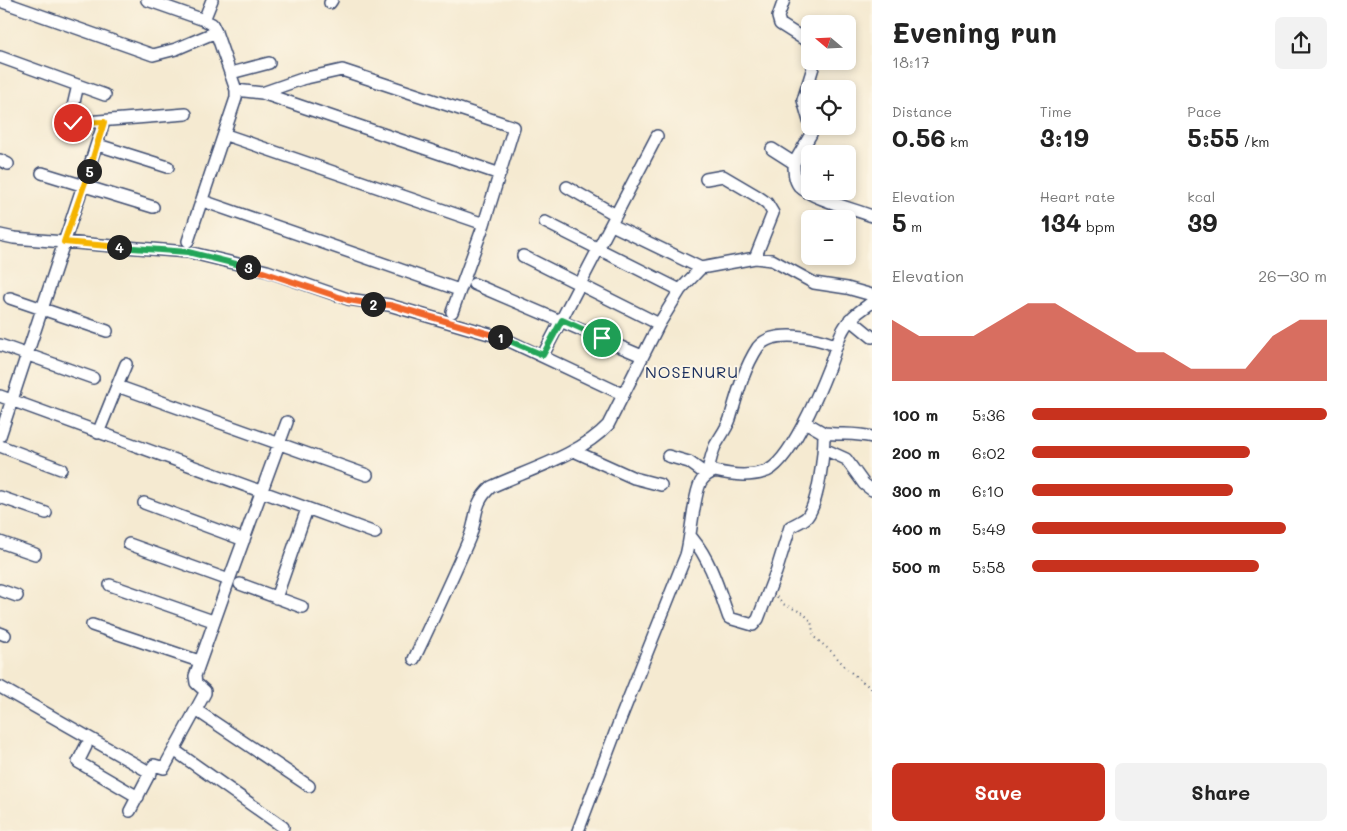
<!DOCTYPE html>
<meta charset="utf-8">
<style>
body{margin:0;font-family:Mali,sans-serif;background:#f2f2f2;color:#222;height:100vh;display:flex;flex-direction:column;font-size:19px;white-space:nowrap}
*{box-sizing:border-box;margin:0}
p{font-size:16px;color:#767676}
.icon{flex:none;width:28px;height:28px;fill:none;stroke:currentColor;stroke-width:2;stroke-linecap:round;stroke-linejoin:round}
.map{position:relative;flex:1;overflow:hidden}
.details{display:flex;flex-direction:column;background:#fff;width:475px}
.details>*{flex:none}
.needle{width:32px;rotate:289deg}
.fabs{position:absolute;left:801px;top:15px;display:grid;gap:10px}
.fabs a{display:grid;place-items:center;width:55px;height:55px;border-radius:8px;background:#fff;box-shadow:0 2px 8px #0003;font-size:25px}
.pin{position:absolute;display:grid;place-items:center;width:42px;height:42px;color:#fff;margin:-21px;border:2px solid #fff;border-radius:50%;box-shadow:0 1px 5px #0007}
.km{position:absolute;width:25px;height:25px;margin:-12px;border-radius:50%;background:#222;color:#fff;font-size:14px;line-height:25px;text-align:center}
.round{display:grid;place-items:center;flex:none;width:52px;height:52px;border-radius:8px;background:#f2f2f2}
.overview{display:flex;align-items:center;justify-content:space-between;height:85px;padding:0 20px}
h1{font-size:28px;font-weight:700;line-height:38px}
.metrics{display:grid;grid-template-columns:repeat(3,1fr);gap:8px;height:85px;padding:5px 20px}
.metrics div{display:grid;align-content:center}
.metrics b{font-size:25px;font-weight:700}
.metrics small{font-size:14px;font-weight:400}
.metrics p{font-size:14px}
.chart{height:140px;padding:10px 20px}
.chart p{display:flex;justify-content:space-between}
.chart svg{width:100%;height:90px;margin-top:5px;fill:#c8321e;opacity:.7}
.cta{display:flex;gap:10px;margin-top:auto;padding:10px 20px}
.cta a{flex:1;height:58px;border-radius:8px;background:#c8321e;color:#fff;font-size:20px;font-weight:700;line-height:58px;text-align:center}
.cta a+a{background:#f2f2f2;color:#222}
ul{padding:0 20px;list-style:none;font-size:16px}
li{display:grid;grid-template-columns:80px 60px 1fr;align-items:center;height:38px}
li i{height:12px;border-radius:6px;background:#c8321e}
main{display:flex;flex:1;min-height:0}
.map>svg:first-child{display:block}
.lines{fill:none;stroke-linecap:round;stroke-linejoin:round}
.minor-casing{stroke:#3c4b6f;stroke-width:14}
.path{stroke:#3c4b6f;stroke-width:2;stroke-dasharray:1 4;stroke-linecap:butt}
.minor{stroke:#fff;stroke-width:11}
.split-1-casing{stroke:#fff;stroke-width:10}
.split-2-casing{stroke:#fff;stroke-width:10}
.split-3-casing{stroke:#fff;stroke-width:10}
.split-4-casing{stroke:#fff;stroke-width:10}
.split-5-casing{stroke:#fff;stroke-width:10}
.split-6-casing{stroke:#fff;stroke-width:10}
.split-1{stroke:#22a559;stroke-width:6}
.split-2{stroke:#f0652b;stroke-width:6}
.split-3{stroke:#f0652b;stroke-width:6}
.split-4{stroke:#22a559;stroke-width:6}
.split-5{stroke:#f5b400;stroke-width:6}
.split-6{stroke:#f5b400;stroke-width:6}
.labels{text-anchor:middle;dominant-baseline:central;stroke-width:4;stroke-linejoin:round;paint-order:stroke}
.quarter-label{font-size:16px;letter-spacing:1px;fill:#1b2f5e;stroke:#fcf5e5}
</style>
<main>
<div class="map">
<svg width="872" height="831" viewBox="0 0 872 831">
<rect width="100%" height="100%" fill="#fcf5e5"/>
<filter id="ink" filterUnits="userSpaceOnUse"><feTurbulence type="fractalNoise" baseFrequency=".02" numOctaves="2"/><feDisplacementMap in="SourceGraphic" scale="10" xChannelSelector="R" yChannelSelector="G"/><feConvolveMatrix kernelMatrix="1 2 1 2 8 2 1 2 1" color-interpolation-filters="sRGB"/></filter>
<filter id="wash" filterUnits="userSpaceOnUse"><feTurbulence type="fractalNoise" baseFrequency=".0096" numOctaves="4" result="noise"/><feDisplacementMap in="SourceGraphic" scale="20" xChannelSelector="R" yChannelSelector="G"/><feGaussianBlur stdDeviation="1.12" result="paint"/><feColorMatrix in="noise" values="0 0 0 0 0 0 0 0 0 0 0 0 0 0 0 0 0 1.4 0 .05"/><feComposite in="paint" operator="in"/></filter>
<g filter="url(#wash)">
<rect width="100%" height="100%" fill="#f5ead1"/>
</g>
<g filter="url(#ink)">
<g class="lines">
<g class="minor-casing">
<path id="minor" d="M147 0 204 20
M784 0 778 17 780 24 810 43
M0 1 153 55 176 49 216 32
M330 3 332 0
M0 57 105 95
M231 73 269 63
M78 85 70 119 73 123 186 114
M236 90 262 93 500 174
M262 93 302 79 342 70 514 127 484 224 452 312
M810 124 803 100 815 61
M226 135 484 224
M98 145 168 167
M772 149 794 163C794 171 794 180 799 186 812 199 854 209 872 216
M0 160 8 164
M794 163 811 134V126
M42 173 153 207
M706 179 723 176 757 196 767 203 773 213 755 258
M567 187 616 215
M203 201 459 290
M545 222 680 290
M612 225 701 268
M0 235 14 238 188 252 267 271 348 299 389 305 503 338 622 394
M188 241 236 98V90L216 32 212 24 204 20 212 0
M523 256 659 324
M474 284 642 356
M10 298 107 331
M850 319 872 337
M0 345 93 378
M543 355 657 136
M117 386 367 475
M0 396 375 533
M98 433 126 364
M824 433C841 435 856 433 872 437
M0 436 104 122
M0 446 61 469
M824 449 846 459 864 484 872 490
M574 451 634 478 661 485
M668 456 689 462 707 475C709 466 711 455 715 446 720 437 727 428 730 419 737 395 744 368 758 347 773 328 817 338 835 345
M0 497 46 513
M144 503 244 540
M692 538C711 561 719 590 729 618L753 625 758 619 776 572 790 527C795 524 803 521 807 517 819 502 824 452 824 433L805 422
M0 542 35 554
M129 544 229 580 287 422
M240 584 302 607
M110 585 213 621
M0 590 17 596
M276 598 307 509
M92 625 199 661
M0 633 5 635
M414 659C433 619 452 579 469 539 478 518 472 504 491 487 528 470 580 455 608 425L659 324 680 290 701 268 755 258 772 260 814 283 847 288 872 295
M0 687 151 773
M196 710 309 786
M86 746 78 762 138 797
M174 750 283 827
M130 811 154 765 164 768 205 693V691L196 683 195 676 229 580
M578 831 620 720 686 555C691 538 694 490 702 480 705 476 710 473 715 471 731 475 748 477 764 472 789 466 820 390 829 367 836 351 838 332 851 319 857 312 865 308 872 302"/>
</g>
<path class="path" d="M777 597 783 604 803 613 811 621 814 637 832 652 848 670 872 689"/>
<use href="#minor" class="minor"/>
</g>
</g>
<g class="lines" filter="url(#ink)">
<g class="split-1-casing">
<path id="split-1" d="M500 337 543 355 562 320 602 338"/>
</g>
<g class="split-2-casing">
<path id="split-2" d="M373 304 390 305 500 337"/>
</g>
<g class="split-3-casing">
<path id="split-3" d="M248 267 348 300 373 304"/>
</g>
<g class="split-4-casing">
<path id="split-4" d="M119 247 188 252 248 267"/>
</g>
<g class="split-5-casing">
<path id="split-5" d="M89 171 64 242 119 247"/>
</g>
<g class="split-6-casing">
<path id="split-6" d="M73 123 104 122 89 171"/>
</g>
<use href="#split-1" class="split-1"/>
<use href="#split-2" class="split-2"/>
<use href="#split-3" class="split-3"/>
<use href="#split-4" class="split-4"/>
<use href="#split-5" class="split-5"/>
<use href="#split-6" class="split-6"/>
</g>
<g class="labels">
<g class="quarter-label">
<text x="692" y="371">NOSENURU</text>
</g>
</g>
</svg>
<div class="fabs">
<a><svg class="needle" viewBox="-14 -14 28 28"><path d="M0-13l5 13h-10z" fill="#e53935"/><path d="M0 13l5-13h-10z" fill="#767676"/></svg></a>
<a><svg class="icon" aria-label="locate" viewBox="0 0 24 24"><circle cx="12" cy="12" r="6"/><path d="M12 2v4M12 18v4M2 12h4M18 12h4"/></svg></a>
<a>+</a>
<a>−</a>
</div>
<div class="pin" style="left:602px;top:338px;background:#1e9e55"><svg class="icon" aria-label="arrive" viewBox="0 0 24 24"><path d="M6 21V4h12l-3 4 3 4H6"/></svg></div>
<div class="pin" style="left:73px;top:123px;background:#d93025"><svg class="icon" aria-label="check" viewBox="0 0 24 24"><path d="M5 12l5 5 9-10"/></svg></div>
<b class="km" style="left:500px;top:337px">1</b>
<b class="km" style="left:373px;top:304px">2</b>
<b class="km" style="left:248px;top:267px">3</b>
<b class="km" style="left:119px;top:247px">4</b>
<b class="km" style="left:89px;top:171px">5</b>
</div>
<section class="details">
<div class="overview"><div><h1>Evening run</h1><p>18:17</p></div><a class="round"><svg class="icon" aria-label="share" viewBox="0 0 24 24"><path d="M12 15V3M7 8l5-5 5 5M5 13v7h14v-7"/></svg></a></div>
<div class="metrics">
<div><p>Distance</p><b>0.56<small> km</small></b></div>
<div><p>Time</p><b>3:19</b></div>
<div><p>Pace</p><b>5:55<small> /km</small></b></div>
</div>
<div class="metrics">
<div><p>Elevation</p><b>5<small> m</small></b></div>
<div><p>Heart rate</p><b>134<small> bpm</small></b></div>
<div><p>kcal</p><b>39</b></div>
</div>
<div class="chart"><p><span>Elevation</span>26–30 m</p>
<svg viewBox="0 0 160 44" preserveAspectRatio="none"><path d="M0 44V14L10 22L20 22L30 22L40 14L50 6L60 6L70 14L80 22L90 30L100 30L110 38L120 38L130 38L140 22L150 14L160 14V44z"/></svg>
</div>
<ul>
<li><b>100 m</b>5:36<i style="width:100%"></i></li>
<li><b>200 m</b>6:02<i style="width:74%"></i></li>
<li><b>300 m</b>6:10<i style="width:68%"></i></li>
<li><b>400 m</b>5:49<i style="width:86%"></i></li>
<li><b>500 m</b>5:58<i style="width:77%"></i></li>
</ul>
<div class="cta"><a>Save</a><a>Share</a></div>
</section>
</main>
